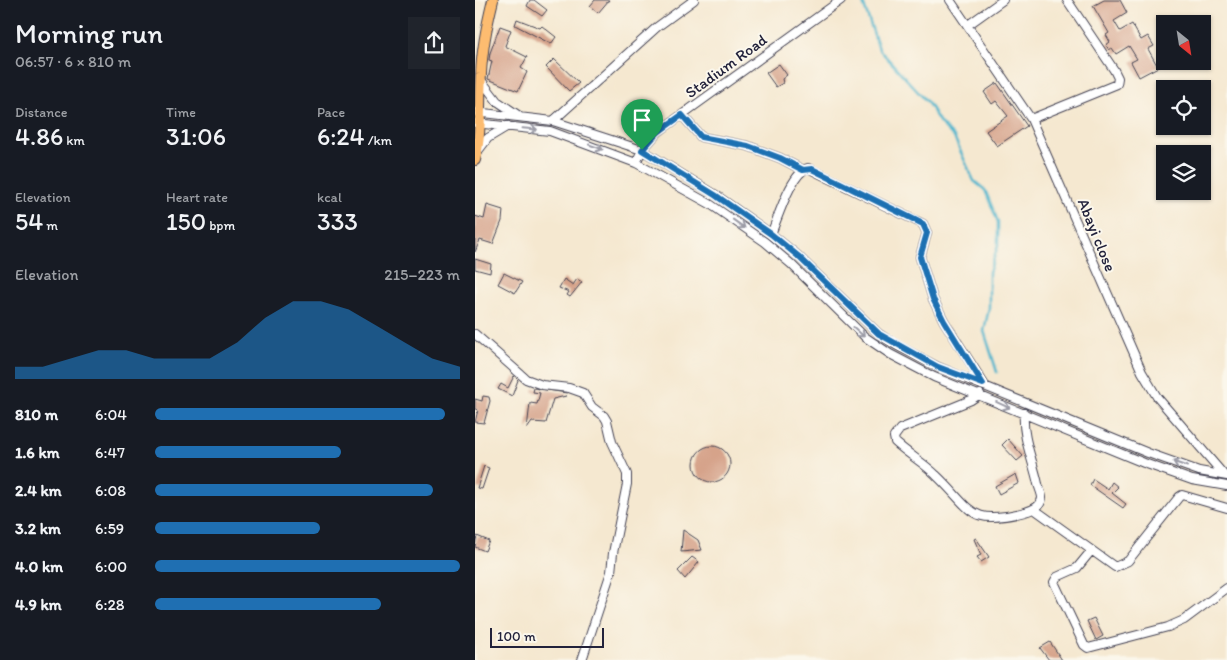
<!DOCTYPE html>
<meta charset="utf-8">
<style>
body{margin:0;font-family:Itim,sans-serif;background:#20242c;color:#f1f3f6;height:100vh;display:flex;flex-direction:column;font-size:19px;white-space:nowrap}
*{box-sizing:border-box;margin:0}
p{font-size:16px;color:#9ea1a6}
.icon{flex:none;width:28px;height:28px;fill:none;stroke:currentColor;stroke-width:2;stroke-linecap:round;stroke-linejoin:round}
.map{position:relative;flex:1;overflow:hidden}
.sheet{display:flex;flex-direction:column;background:#171b24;width:475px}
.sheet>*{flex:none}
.needle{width:32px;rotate:150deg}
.fabs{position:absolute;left:681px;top:15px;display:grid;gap:10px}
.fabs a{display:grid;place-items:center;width:55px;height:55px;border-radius:0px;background:#171b24;box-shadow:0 1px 4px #0004;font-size:25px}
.scale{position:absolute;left:15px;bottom:12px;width:114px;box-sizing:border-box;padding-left:5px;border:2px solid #22223b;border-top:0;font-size:14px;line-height:18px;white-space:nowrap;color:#22223b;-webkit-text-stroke:4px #fbf7ec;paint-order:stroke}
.pin{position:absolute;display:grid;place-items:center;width:42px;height:42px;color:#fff;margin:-51px -21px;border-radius:50% 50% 50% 0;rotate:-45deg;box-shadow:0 0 5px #0007}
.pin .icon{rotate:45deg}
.round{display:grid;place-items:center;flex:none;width:52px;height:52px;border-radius:0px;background:#20242c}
.overview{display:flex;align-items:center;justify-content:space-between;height:85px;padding:0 15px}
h1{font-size:28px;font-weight:600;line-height:38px}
.metrics{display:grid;grid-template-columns:repeat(3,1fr);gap:8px;height:85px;padding:5px 15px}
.metrics div{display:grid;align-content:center}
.metrics b{font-size:25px;font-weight:600}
.metrics small{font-size:14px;font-weight:400}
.metrics p{font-size:14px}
.chart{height:140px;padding:10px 15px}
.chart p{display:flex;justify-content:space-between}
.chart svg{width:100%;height:90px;margin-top:5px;fill:#1f6fb2;opacity:.7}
ul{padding:0 15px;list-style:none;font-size:16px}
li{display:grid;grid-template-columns:80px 60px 1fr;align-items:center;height:38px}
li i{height:12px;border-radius:6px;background:#1f6fb2}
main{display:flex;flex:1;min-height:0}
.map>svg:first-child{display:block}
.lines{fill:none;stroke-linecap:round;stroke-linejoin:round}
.stream{stroke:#4eb5cd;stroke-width:2.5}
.building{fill:#d6a38a}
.minor-casing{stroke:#424051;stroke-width:10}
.major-casing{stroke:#424051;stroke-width:12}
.minor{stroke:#fff;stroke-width:8}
.major{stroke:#fdbc6f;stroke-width:10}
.oneway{stroke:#9c9ca7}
.route-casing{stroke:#fff;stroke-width:10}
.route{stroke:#1f6fb2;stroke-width:6}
.labels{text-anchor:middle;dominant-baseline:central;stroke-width:4;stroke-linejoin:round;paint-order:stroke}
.street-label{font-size:16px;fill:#22223b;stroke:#fbf7ec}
</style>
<main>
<section class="sheet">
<div class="overview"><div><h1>Morning run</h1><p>06:57 · 6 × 810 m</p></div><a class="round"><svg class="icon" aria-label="share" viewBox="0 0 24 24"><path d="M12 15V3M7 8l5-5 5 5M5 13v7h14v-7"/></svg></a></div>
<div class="metrics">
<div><p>Distance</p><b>4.86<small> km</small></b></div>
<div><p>Time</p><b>31:06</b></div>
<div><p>Pace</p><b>6:24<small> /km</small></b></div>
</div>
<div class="metrics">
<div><p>Elevation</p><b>54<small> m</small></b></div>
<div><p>Heart rate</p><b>150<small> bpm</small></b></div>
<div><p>kcal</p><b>333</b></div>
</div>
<div class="chart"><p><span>Elevation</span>215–223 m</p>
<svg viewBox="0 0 160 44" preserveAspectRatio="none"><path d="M0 44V38L10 38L20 34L30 30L40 30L50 34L60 34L70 34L80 26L90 14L100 6L110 6L120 10L130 18L140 26L150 34L160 38V44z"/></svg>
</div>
<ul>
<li><b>810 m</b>6:04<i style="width:95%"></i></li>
<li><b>1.6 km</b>6:47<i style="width:61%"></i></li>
<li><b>2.4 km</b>6:08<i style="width:91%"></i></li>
<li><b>3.2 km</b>6:59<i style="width:54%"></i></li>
<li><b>4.0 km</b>6:00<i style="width:100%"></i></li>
<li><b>4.9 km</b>6:28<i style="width:74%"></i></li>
</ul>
</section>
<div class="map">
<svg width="752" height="660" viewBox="0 0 752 660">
<rect width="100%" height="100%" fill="#fbf7ec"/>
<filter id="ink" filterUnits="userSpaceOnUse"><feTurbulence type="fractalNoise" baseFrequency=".02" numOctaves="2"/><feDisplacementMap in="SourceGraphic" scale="10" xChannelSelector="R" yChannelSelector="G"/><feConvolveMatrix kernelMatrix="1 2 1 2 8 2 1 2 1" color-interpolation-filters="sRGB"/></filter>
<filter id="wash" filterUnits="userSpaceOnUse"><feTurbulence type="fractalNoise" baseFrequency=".0096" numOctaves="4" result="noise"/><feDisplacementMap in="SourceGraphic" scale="20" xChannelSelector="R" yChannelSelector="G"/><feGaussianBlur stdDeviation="1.12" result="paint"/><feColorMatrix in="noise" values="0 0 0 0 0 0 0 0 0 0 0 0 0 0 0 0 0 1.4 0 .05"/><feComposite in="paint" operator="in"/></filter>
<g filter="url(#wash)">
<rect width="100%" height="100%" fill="#f5e8d0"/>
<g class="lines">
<path class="stream" d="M387 0 404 49 453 103 465 123 479 137 499 181 510 190 517 207 523 222V246L514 272V308L509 331 522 372"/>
</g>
<g id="blocks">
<path class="building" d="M55 0H59L72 10 67 16 52 6Z
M120 0H134L123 13 115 6Z
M629 0H645L652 13 639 21 645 31 657 24 666 40 673 36 679 46 673 49 683 67 664 77 656 62 662 59 654 46 641 54 637 48 634 50 631 45 635 42 631 35 634 33 618 6Z
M42 19 65 28 67 26 81 37 76 44 40 25Z
M25 26 36 30 30 46 52 57 46 68 52 72 43 91 13 79 17 61 14 60 15 53Z
M79 59 104 83 94 91 71 67Z
M304 64 312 75 307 79 308 83 301 87 291 73Z
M522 83 552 126 522 146 511 131 533 116 521 101 517 104 509 92Z
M12 205 28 210 27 221 18 244 5 240 0 252V216L9 219Z
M0 259 16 264 15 273 0 269Z
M29 273 47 282 40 293 23 284Z
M89 279 98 285 102 279 107 282 95 297 92 295 94 292 84 288Z
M39 376 43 380 37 396 23 389 26 384 33 388Z
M59 388 92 393 91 396 78 399 71 423 57 422 52 429 55 403 62 404 65 393 58 392Z
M8 396 14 397 15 401 9 423 0 422 3 410 0 409V399L7 401Z
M533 439 548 456 542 461 527 445Z
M219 464a18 18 0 1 1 36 0a18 18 0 1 1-36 0Z
M9 466 14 468 7 489 2 488Z
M541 474 544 483 524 494 520 486Z
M618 479 633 489 637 482 643 487 637 493 651 504 648 508 615 485Z
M208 530 223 540 227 550 206 552Z
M2 536 14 541 10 551 0 547Z
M501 538 514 557 506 562 502 557 506 555 499 539Z
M217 557 224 562 210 579 203 571Z
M619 618 628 636 621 640 612 621Z
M575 642 587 660H574L565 648Z"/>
</g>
</g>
<g filter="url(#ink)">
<use href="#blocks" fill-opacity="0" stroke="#424051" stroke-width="1"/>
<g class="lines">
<g class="minor-casing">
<path id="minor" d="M475 0 556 119 667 372 682 397 749 475
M493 25 528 0
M6 80 22 101 43 115
M0 112 78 121 167 150 241 195 296 234 323 256 404 334 421 345 463 367 673 453 724 471 752 476
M207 115 226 137 273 146 305 158 328 170
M556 119 642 84 643 78 639 70 592 0
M78 121 182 27 219 0
M0 123 75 131 161 163 235 204 290 242 316 264 390 337 415 354 459 377 669 463 717 480 752 486
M3 151 13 138 33 126
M161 163 167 150 183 132 366 0
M296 234C303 218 316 173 333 168L448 224 452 233 445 257 458 299 469 321 509 384
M0 334 51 379 67 385 94 388 108 393 117 407 129 416 132 421 137 442 152 474V484L138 553 136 572 107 660
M505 394 496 400 425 429 419 437 420 442C433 454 449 463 461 475 499 511 493 526 550 512 557 510 566 507 567 498 567 494 564 488 563 484 558 460 547 438 549 413
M559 509 640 567 653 561 704 497 707 495 752 508
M616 551 602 568 582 577 579 582 609 645 613 648 693 627 709 620 752 588"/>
</g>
<g class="major-casing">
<path id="major" d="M0 160C7 132 4 102 6 74 7 49 12 24 18 0"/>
</g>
<use href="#minor" class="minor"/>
<use href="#major" class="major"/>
</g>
<defs><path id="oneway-shaft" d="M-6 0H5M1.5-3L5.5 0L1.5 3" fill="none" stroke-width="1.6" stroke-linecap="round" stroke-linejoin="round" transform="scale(1.25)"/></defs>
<g class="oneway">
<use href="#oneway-shaft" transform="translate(55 129) rotate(5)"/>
<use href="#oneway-shaft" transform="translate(121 147) rotate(19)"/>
<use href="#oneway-shaft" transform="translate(264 224) rotate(36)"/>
<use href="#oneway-shaft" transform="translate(384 332) rotate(42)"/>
<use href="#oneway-shaft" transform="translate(528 405) rotate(24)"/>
<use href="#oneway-shaft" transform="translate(705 464) rotate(-161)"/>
</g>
</g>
<g class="lines" filter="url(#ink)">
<g class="route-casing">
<path id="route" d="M207 115 226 137 273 146 305 158 328 170 337 169 448 224 452 233 445 257 458 299 469 321 508 384 463 367 404 334 323 256 296 234 240 195 167 150 183 132Z"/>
</g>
<use href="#route" class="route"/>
</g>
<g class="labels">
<g class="street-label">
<text transform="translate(251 66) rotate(-36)">Stadium Road</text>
<text transform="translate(622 235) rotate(68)">Abayi close</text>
</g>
</g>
</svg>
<div class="fabs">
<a><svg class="needle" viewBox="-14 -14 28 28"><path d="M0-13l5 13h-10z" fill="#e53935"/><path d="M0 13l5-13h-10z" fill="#9ea1a6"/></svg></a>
<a><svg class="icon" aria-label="locate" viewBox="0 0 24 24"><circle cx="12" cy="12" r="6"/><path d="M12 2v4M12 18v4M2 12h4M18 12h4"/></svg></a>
<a><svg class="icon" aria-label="layers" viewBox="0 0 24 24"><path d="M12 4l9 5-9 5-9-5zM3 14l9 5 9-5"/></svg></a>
</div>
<div class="scale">100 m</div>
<div class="pin" style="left:167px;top:150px;background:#1e9e55"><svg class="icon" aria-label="arrive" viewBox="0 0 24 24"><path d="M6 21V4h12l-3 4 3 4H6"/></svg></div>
</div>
</main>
